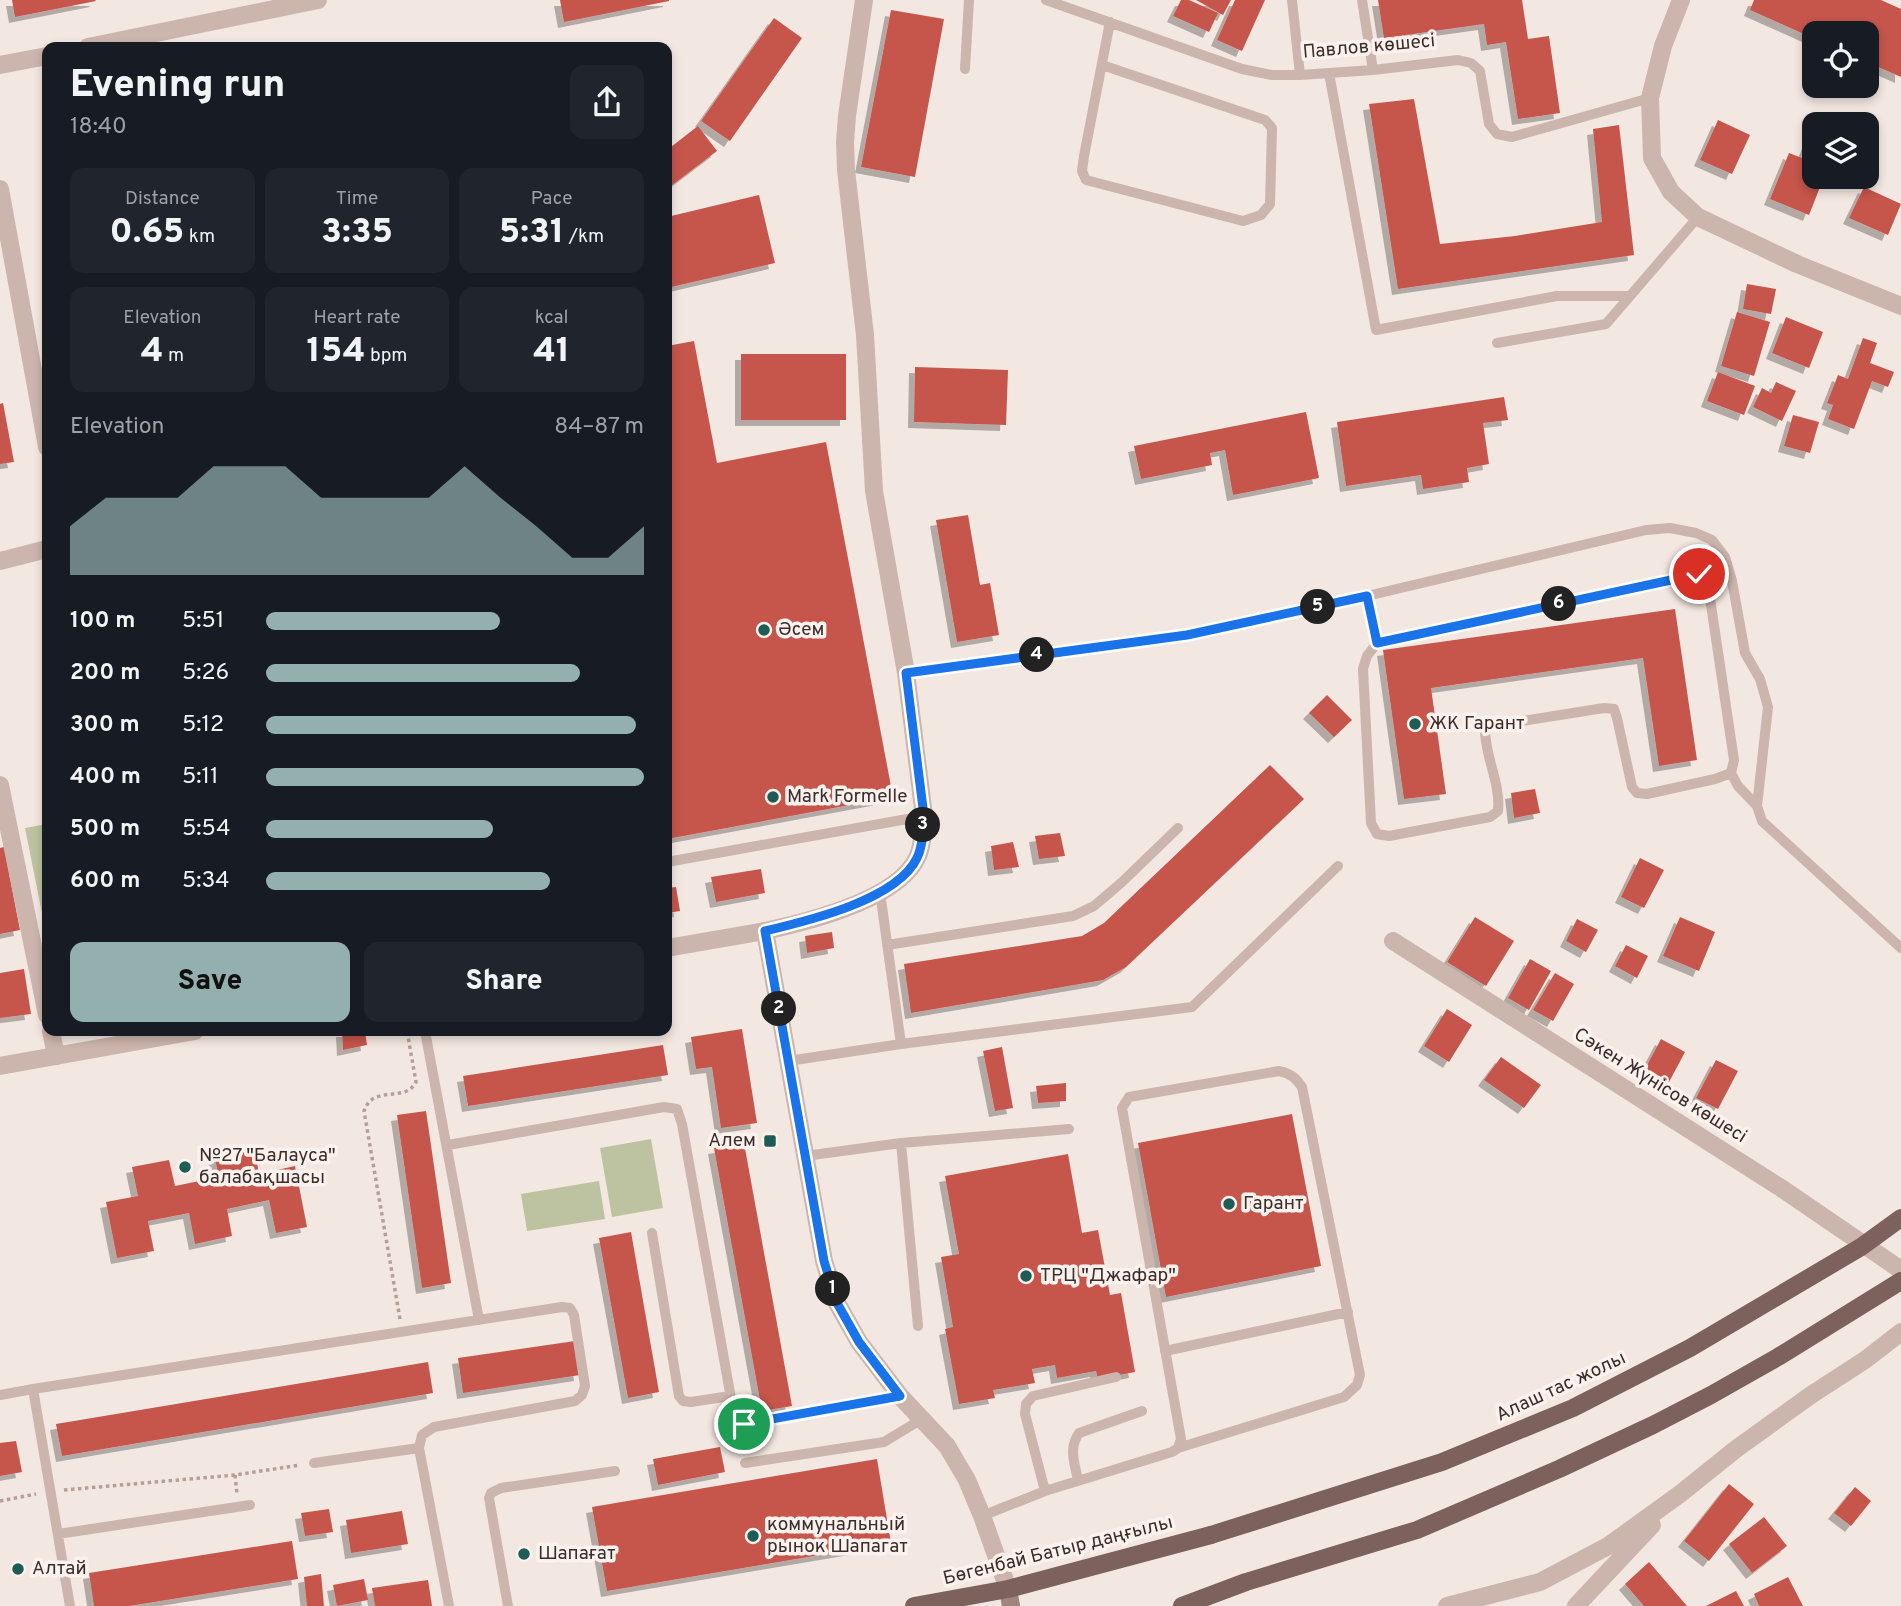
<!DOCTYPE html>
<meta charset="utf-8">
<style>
body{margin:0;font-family:Overpass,sans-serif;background:#20242c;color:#f1f3f6;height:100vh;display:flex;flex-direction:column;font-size:26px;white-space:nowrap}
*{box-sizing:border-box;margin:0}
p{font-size:23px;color:#9ea1a6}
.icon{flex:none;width:38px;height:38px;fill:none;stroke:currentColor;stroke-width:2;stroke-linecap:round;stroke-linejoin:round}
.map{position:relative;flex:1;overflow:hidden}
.details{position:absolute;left:42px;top:42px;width:630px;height:994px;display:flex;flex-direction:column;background:#171b24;border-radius:14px;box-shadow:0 4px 10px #0003}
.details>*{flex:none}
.controls{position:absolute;left:1802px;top:21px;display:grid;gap:14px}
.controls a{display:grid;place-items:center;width:77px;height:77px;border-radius:14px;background:#171b24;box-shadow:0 4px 10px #0003;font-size:35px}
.pin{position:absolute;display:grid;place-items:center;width:60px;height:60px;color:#fff;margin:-30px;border:4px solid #fff;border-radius:50%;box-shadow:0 2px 7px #0007}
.km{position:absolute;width:35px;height:35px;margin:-18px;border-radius:50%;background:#222;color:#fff;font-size:19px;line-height:35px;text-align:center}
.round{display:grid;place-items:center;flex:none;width:74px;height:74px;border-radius:14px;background:#20242c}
.summary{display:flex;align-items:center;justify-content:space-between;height:119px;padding:0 28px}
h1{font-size:38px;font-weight:800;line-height:52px}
.stats{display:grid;grid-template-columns:repeat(3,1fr);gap:10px;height:119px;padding:7px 28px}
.stats div{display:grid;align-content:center;border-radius:14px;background:#20242c;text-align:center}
.stats b{font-size:35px;font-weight:800}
.stats small{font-size:19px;font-weight:400}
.stats p{font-size:19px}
.chart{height:196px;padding:14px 28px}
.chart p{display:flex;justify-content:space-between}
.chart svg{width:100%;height:126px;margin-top:7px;fill:#93afae;opacity:.7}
.action{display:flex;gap:14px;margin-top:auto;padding:14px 28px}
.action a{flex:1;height:80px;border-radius:14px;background:#93afae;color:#111;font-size:28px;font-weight:800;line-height:80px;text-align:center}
.action a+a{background:#20242c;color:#f1f3f6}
ul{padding:0 28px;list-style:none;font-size:23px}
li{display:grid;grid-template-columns:112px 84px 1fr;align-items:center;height:52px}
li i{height:18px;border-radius:9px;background:#93afae}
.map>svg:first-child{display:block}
.green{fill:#bdc3a0}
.building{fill:#c6554c;filter:url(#shadow)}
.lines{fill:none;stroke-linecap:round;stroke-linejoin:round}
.path{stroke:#b89f96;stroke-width:3.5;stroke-dasharray:3.5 3.5;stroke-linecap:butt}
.service{stroke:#ccb5ac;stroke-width:10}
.minor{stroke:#ccb5ac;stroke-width:18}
.tertiary{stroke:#ccb5ac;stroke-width:18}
.secondary{stroke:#a0847d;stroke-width:18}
.primary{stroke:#7c615c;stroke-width:18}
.primary-bridge{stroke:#7c615c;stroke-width:18}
.route-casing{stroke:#fff;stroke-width:14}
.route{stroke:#1a73e8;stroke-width:9}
.poi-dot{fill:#205c56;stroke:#fbf2ee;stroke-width:2.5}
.labels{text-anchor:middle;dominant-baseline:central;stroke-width:7;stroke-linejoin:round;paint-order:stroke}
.street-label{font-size:19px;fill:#3a2d2b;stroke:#fbf2ee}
.poi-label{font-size:19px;fill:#3a2d2b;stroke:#fbf2ee;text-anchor:start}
</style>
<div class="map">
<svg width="1901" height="1606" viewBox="0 0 1901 1606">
<defs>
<filter id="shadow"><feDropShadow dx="-6" dy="6" stdDeviation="0" flood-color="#0004"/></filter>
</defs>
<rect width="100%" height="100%" fill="#f3e7e1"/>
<path class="green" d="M47 824V938L25 828Z
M651 1139 663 1208 612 1217 600 1148Z
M599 1181 605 1219 527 1231 521 1194Z"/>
<path class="building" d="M12 0H95L96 1 15 17Z
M560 0H669V1L564 22Z
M1181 0H1189L1218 13 1209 32 1173 16Z
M1196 0H1231L1223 15Z
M1235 0H1265L1242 51 1217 40Z
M1378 0H1522L1528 39 1549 36 1560 113 1518 119 1506 42 1487 45 1484 24 1384 38Z
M1754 0H1881L1901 9V77L1867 62V33H1815V39L1750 10Z
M891 10 944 19 915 177 861 167Z
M774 18 802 38 730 141 701 121Z
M1414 99 1440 244 1515 236 1602 222 1593 129 1619 125 1634 255 1398 289 1369 104Z
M1718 120 1750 135 1732 174 1700 160Z
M698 126 717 151 667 189V150Z
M1809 140 1815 142V177H1824L1809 215 1770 199 1789 153 1802 158Z
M1864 187 1901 204 1888 235 1849 218Z
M759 195 775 263 667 288V217Z
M1747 284 1776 289 1771 314 1743 309Z
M1737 312 1770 322 1754 376 1721 366Z
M1786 317 1823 332 1809 368 1772 353Z
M1863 338 1877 343 1870 363 1894 372 1888 387 1872 381 1854 429 1828 419 1833 405 1827 403 1838 375 1848 379Z
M694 341 717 463 826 442 893 797 667 839V346Z
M741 354H846V420H741Z
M915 367 1008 370 1006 425 914 422Z
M1718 372 1755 386 1744 415 1707 401Z
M1776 382 1796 391 1782 421 1753 407 1762 388 1771 393Z
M1504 397 1508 420 1483 423 1489 464 1467 468 1469 482 1423 489 1421 475 1346 486 1337 422Z
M3 403 14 462 0 464V404Z
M1306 412 1319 478 1233 495 1225 450 1210 453 1212 465 1141 479 1134 446Z
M1793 415 1819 422 1810 453 1784 446Z
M968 515 980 585 990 583 999 635 957 642 936 520Z
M1675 609 1697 760 1659 766 1643 658 1431 688 1446 794 1404 799 1383 650Z
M1327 695 1352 720 1334 737 1309 713Z
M1270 765 1304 799 1126 967 1103 980 911 1013 904 964 1082 936 1104 923Z
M1535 789 1540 813 1514 818 1511 793Z
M1060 833 1065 856 1039 859 1035 836Z
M1013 842 1019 867 994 870 991 846Z
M4 847 20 930 0 934V848Z
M1640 858 1664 870 1644 908 1621 897Z
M761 869 765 893 716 902 711 877Z
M676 887 680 911 667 913V888Z
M1475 917 1514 941 1486 986 1447 962Z
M1680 917 1715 932 1699 971 1663 956Z
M1577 919 1598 930 1586 952 1566 941Z
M832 932 834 948 807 953 805 936Z
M1626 945 1648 956 1637 978 1615 966Z
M1530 959 1551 971 1529 1010 1508 998Z
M24 969 31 1014 0 1018V973Z
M1555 973 1574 984 1553 1021 1533 1010Z
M1447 1009 1472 1025 1449 1062 1424 1046Z
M742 1029 757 1123 721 1128 712 1067 696 1069 691 1037Z
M342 1031H365L367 1045 343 1050Z
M1661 1039 1685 1052 1669 1082 1645 1069Z
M663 1045 668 1075 468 1106 463 1076Z
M1002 1047 1013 1108 995 1111 983 1051Z
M1501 1057 1541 1085 1524 1108 1484 1080Z
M1716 1060 1738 1071 1718 1109 1696 1098Z
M1066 1083V1101L1038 1103 1036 1086Z
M426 1111 451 1283 422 1288 397 1115Z
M1292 1114 1321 1266 1166 1297 1138 1143Z
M744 1143 792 1406 762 1411 714 1148Z
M254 1146 259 1174 295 1166 307 1227 276 1233 269 1200 227 1209 232 1236 195 1244 189 1213 148 1221 154 1251 117 1258 106 1202 138 1196 132 1167 169 1160 175 1186 219 1177 214 1154Z
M1068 1154 1082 1233 1098 1230 1110 1295 1121 1293 1135 1372 1098 1379 1096 1371 1057 1378 1055 1365 1032 1369 1035 1383 993 1390 995 1398 959 1404 945 1329 953 1327 941 1257 959 1254 945 1176Z
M631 1232 659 1392 628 1398 599 1238Z
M575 1341 580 1375 463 1393 458 1358Z
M428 1362 433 1393 62 1456 56 1424Z
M16 1441 22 1472 0 1476V1443Z
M720 1447 725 1472 658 1485 653 1459Z
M877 1459 891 1543 607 1591 592 1507Z
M1729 1484 1754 1504 1709 1561 1684 1541Z
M1855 1487 1871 1501 1851 1526 1834 1513Z
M329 1509 333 1532 305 1536 301 1513Z
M402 1511 408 1544 351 1553 346 1520Z
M1764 1517 1787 1546 1752 1573 1729 1544Z
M292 1541 298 1579 129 1606H94L89 1573Z
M1649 1562 1687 1606H1644L1625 1584Z
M321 1574 324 1606H307L304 1577Z
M1788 1577 1803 1606H1759L1754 1594Z
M364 1579 368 1600 337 1606 333 1585Z
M428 1580 432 1606H375L372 1588Z
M1736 1591 1744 1606H1706Z"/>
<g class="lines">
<path class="path" d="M400 1319 364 1111C365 1109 368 1102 370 1101 384 1089 407 1100 416 1082L407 1031
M235 1475 237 1494
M64 1490 235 1475 300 1465
M0 1501 36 1494"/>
<path class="service" d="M1046 0 1242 69 1272 75H1300L1373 70 1458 60 1471 63 1480 71 1489 124 1497 134 1512 137 1650 98
M1292 0 1300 75
M1362 0 1373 70
M1102 65 1265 120 1272 128 1270 204 1261 215 1243 221 1086 180 1082 171 1084 156 1110 22
M965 69 969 0
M1329 73 1376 330 1557 296H1630
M1497 343 1606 324 1698 217
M1367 596 1377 643
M906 673 1187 634 1367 596 1646 530 1670 528 1696 533 1712 540 1725 557 1732 581 1745 653 1760 679 1768 707 1757 806 1762 821 1901 948
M1731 773 1715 779 1647 794 1637 793 1632 787 1617 718 1614 709 1604 708 1491 726 1485 730C1485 757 1501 784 1498 811L1490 817 1389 836 1377 834 1371 823 1363 669 1367 656 1377 643 1699 574 1707 578 1734 760 1731 773 1738 786 1757 806
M667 862 924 816
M880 892 901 1044
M887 945 1073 916 1094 906 1121 883 1178 828
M425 1031 479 1320
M788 1061 901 1044 1192 1007 1338 866
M901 1143 918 1326
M448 1145 664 1107 677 1109 682 1124 734 1415 737 1422 744 1424 900 1396
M805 1156 901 1143 1069 1129
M652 1233 679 1396 683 1401 691 1402 730 1396
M1165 1351 1348 1312
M33 1389 562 1307 570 1308 574 1315 585 1386 582 1395 575 1401 434 1427 422 1435 419 1448 449 1606
M0 1395 33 1389 70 1606
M314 1463 419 1448
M745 1463 884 1442 922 1419
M1078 1481C1075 1463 1068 1449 1079 1433L1142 1411
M1045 1491 1025 1414 1026 1404 1033 1396 1116 1377
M982 1516 1045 1491 1172 1452 1178 1448 1181 1439 1122 1108 1129 1097 1279 1071C1290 1073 1296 1078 1302 1087L1360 1375 1357 1385 1344 1397 1178 1448
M58 1534 250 1505
M508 1606 489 1498 491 1493 501 1488 615 1471"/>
<path class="minor" d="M1681 0 1663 46 1650 98 1652 158 1671 192 1698 217 1797 264 1901 306
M88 47 318 0
M0 65 47 56
M0 189 47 447
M0 561 47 549
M0 785 47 1015
M765 931C807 922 897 900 917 858 923 846 923 830 924 816L906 673 874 491 865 335 846 170 845 142 847 116 864 0
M1393 941 1781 1188 1901 1270
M51 1031 56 1056"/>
<path class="tertiary" d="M667 948 765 931 824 1261 837 1303 859 1342 900 1396 947 1446 967 1480 982 1516 1008 1589
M0 1066 195 1031
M1447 1606 1540 1582 1608 1546 1680 1494 1736 1449 1811 1395 1865 1360 1901 1332
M1576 1606 1652 1525"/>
<path class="secondary" d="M1008 1589 1011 1606"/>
<path class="primary" d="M914 1606 1008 1589 1211 1535
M1182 1606 1246 1582 1417 1530 1559 1469 1653 1425 1711 1395 1778 1357 1901 1281"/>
<path class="primary-bridge" d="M1211 1535 1442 1462 1573 1408 1690 1348 1861 1247 1901 1218"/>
</g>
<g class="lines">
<g class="route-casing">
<path id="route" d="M744 1424 900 1396 859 1342 837 1303 824 1261 765 931C807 921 897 900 917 858 923 846 923 830 924 816L906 673 1187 635 1367 596 1377 643 1699 574"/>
</g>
<use href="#route" class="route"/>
</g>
<g class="poi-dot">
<circle cx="764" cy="630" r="7"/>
<circle cx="1415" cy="724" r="7"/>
<circle cx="773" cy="797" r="7"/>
<rect x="763" y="1134" width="14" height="14" rx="3.5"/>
<circle cx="185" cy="1167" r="7"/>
<circle cx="1229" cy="1204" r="7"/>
<circle cx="1026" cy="1276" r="7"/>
<circle cx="753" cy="1536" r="7"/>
<circle cx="524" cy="1554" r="7"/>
<circle cx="18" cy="1569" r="7"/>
</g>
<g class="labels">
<g class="street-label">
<text transform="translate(1369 47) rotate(-5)">Павлов көшесі</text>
<text transform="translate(1660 1086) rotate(32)">Сәкен Жүнісов көшесі</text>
<text transform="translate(1561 1387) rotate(-25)">Алаш тас жолы</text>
<text transform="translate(1058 1551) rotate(-14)">Бөгенбай Батыр даңғылы</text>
</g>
<g class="poi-label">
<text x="778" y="630">Әсем</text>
<text x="1429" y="724">ЖК Гарант</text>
<text x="787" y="797">Mark Formelle</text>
<text x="756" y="1141" text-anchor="end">Алем</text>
<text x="199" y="1156">№27 "Балауса"<tspan x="199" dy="22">балабақшасы</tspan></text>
<text x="1243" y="1204">Гарант</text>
<text x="1040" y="1276">ТРЦ "Джафар"</text>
<text x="767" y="1525">коммунальный<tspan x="767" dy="22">рынок Шапагат</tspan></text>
<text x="538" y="1554">Шапағат</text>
<text x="32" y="1569">Алтай</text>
</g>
</g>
</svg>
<div class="controls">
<a><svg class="icon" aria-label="locate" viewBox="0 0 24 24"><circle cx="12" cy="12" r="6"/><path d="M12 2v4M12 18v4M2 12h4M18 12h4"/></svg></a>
<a><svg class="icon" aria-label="layers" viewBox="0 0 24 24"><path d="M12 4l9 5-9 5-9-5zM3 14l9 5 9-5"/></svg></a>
</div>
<div class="pin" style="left:744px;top:1424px;background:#1e9e55"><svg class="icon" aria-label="arrive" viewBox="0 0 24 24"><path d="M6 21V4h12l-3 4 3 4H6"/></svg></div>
<div class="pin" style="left:1699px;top:574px;background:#d93025"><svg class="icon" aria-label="check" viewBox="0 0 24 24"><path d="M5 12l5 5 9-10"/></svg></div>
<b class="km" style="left:833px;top:1289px">1</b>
<b class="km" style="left:779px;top:1009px">2</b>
<b class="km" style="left:923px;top:825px">3</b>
<b class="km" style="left:1037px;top:655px">4</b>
<b class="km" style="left:1318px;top:607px">5</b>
<b class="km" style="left:1559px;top:604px">6</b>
<section class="details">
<div class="summary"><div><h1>Evening run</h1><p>18:40</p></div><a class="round"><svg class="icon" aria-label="share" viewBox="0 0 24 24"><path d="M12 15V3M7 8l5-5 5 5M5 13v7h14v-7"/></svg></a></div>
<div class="stats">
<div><p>Distance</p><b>0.65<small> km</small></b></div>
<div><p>Time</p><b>3:35</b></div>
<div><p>Pace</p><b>5:31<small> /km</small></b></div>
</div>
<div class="stats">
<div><p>Elevation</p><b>4<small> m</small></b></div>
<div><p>Heart rate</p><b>154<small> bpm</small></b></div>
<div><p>kcal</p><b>41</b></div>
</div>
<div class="chart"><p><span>Elevation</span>84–87 m</p>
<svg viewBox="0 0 160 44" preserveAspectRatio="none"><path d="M0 44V27L10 17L20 17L30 17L40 6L50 6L60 6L70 17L80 17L90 17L100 17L110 6L120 17L130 27L140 38L150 38L160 27V44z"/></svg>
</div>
<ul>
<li><b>100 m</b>5:51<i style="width:62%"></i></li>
<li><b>200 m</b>5:26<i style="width:83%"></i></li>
<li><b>300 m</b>5:12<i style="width:98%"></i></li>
<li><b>400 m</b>5:11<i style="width:100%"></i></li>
<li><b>500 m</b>5:54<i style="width:60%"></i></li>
<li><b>600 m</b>5:34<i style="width:75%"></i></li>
</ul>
<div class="action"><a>Save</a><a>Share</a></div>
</section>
</div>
